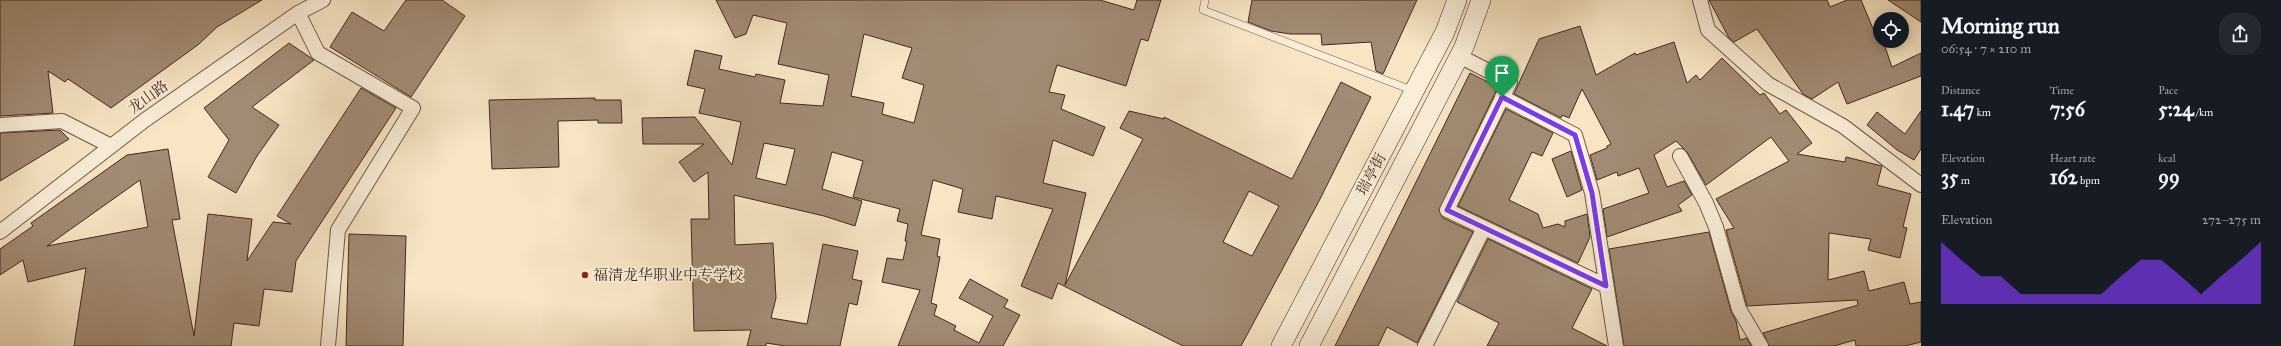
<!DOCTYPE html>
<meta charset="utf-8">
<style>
body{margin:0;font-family:"IM FELL Great Primer","Noto Serif SC",serif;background:#242831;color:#f1f3f6;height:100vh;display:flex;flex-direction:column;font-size:15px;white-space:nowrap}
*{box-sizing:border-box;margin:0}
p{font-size:13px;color:#9ea1a6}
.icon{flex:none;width:22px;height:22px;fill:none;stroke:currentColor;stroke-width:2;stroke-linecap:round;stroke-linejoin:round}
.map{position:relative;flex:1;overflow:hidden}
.details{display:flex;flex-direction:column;background:#171b24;width:360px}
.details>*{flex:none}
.tools{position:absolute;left:1873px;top:12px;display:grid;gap:8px}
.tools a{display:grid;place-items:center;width:36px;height:36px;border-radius:50%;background:#171b24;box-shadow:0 2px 10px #0003;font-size:20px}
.pin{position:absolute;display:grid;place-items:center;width:34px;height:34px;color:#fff;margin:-41px -17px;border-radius:50% 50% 50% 0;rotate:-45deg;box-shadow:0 0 4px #0007}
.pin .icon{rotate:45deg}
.round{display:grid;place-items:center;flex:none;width:42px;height:42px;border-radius:16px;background:#242831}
.headline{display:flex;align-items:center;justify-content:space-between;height:68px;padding:0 20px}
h1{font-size:22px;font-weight:700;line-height:30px}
.figures{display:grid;grid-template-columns:repeat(3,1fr);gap:6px;height:68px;padding:4px 20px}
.figures div{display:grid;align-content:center}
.figures b{font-size:20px;font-weight:700}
.figures small{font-size:11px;font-weight:400}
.figures p{font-size:11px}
.chart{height:112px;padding:8px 20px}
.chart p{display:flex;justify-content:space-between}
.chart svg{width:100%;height:72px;margin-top:4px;fill:#7c3aed;opacity:.7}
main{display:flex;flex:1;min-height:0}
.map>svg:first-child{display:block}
.building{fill:#a18b74;stroke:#43291e;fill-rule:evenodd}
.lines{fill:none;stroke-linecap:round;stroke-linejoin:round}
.service-casing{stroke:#705848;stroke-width:8}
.minor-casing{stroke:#705848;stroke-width:16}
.secondary-casing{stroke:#43291e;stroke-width:20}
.service{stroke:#faeed9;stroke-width:7}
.minor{stroke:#faeed9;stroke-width:14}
.secondary{stroke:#faeed9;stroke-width:19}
.route-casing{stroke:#fff;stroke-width:8}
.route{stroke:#7c3aed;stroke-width:5}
.poi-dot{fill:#8f2418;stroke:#faeed9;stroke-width:1.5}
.labels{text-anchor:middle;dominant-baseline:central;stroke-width:4;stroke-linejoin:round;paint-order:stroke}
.street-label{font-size:15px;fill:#43291e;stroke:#faeed9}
.poi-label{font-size:15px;fill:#43291e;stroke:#faeed9;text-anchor:start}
</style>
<main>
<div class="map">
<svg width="1921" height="346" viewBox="0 0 1921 346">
<rect width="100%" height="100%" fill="#f7e5c4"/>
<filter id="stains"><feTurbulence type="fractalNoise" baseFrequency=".005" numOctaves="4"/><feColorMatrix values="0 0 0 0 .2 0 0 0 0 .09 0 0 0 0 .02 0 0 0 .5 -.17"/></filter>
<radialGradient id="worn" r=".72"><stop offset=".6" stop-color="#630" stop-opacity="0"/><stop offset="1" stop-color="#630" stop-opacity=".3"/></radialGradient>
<path class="building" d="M0 0H262L217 27 199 44 111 108 68 79 65 82 48 71 53 113 0 116Z
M406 0H442L465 16 411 97 330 47 352 12 384 31Z
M716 0H1100L1134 10 1137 0H1161L1148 41 1141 39 1126 86 1057 65 1049 92 1065 95 1061 109 1105 127 1093 156 1053 140 1052 144 1043 183 1086 193 1065 285 1143 139 1120 128 1129 111 1164 119V117L1292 179 1341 82 1371 97 1319 201 1241 346H1183L1058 283 1052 299 1021 286 1053 209 996 196 992 219 958 212 963 189 933 180 921 235 940 239 937 256 940 257 931 303 937 305 934 315 956 326 954 330 979 343 993 316 959 298 970 279 1008 300 1004 307 1020 315 1003 346H898L920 290 882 282 887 258 903 260 907 241H905L908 224 897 221 900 209 853 197 863 161 832 152 822 189 862 201 855 226 824 216 734 195 735 245 773 243 776 298 771 318 807 324 823 244 858 251 852 279 862 281 857 305 849 303 840 346H786L766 343V346H747L751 330 694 331 691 219H709L708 172 694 182 679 162 704 144H643L642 118 695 117 732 165 741 122 699 113 705 89 687 85 695 50 722 56 719 69 755 77 756 74 785 80 780 103 823 106 829 75 778 64 787 23 753 15 746 34 735 38ZM864 34 912 48 902 78 924 85 914 123 882 114 884 103 851 96ZM764 143 795 149 786 185 756 178ZM1249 191 1279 206 1252 256 1223 242Z
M1252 0H1417L1383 74 1376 71 1371 42 1322 45 1321 34H1290L1271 31 1248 22Z
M1709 0H1827L1830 7 1847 0H1861L1874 31 1880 30V41H1883L1892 67 1921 53V76L1847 104 1838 82 1812 99 1803 94 1757 29 1734 42 1729 38Z
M1888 0H1921V22Z
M1580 26 1596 75 1635 53 1636 55 1674 42 1687 83 1696 75 1700 80 1722 58 1760 95 1764 93 1780 114 1786 110 1812 143 1797 154 1845 162 1846 157 1882 166 1877 185 1911 194 1903 227 1907 228 1900 258 1868 250 1871 239 1829 233 1828 280 1864 271 1869 291 1904 282 1910 304 1921 302V342L1905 346H1856L1855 340 1834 346H1769L1763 333 1858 305 1857 300 1747 306 1726 230 1734 228 1716 199 1789 161 1771 137 1706 185 1687 152 1676 141 1654 155 1667 187 1684 181 1692 195 1678 205 1682 211 1607 237 1603 209 1649 193 1639 168 1618 176 1617 172 1597 180 1590 155 1607 148V146L1611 144 1582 89 1569 118 1562 115 1561 118 1514 94 1539 39Z
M289 43 314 60 252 107 279 125 257 156 236 193 208 177 229 140 204 108Z
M1470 73 1498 87 1439 210 1443 218 1473 232 1417 343 1387 327 1378 346H1335Z
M361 88 396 108 296 261 292 292 264 289 259 326 234 323 231 346H74L86 268 28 282 23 260 0 275V249L33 226 31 223 127 155 168 149 180 219 172 220 194 336 208 214 252 219 247 261 273 222 291 224 277 216ZM140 180 148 227 47 246Z
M595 98V100H621L622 123H598V120L558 121 559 167 492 169 489 100Z
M1506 109 1553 133 1542 156 1532 152 1509 200 1538 214 1543 228 1558 224 1565 227V221L1587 214 1590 237 1578 263 1458 206Z
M1921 111V149L1914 160 1897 150 1867 125 1877 112 1905 134Z
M60 130 69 139 0 181V133Z
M1571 151 1582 190 1567 197 1552 159Z
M1709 232 1731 311 1736 321 1740 340 1747 338 1751 346H1624L1609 249Z
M349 234 406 236 403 346H346Z
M1488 239 1592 289 1572 328 1607 346H1487L1499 323 1457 302Z"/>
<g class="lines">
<g class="service-casing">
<path id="service" d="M1205 0 1203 10 1414 91"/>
</g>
<g class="minor-casing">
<path id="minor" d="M1700 0 1708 30 1768 84 1843 126 1921 185
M298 13 318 53 413 108 338 230 328 346
M1459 56 1510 82 1447 210 1606 286
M1502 97 1575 135 1592 193 1616 346
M0 125 62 121 111 146
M1680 156 1706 203 1716 227 1739 309 1761 346
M0 232 145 120 298 13 323 0
M1425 346 1484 228"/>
</g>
<g class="secondary-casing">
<path id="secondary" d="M1281 346 1445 32 1457 0
M1309 346 1464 47 1481 0"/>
</g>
<use href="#service" class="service"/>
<use href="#minor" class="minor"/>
<use href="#secondary" class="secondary"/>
</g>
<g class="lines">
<g class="route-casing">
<path id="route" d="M1502 97 1575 135 1592 193 1606 286 1447 210Z"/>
</g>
<use href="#route" class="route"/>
</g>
<circle class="poi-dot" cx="585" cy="275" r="4"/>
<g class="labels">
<g class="street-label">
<text transform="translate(148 97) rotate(-36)">龙山路</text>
<text transform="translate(1371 174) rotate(-62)">瑞亭街</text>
</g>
<g class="poi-label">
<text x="593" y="275">福清龙华职业中专学校</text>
</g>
</g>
<rect width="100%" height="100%" filter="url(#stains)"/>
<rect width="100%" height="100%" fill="url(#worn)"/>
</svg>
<div class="tools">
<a><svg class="icon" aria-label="locate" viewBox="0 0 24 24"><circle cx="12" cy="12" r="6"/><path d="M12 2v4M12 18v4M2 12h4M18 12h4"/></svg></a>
</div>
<div class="pin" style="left:1502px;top:97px;background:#1e9e55"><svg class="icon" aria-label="arrive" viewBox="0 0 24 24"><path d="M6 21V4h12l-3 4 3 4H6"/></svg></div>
</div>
<section class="details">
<div class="headline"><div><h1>Morning run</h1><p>06:54 · 7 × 210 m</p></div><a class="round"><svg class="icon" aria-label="share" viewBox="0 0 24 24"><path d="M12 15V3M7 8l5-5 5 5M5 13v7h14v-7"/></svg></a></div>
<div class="figures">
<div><p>Distance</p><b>1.47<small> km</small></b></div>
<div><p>Time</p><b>7:56</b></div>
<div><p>Pace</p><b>5:24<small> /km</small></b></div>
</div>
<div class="figures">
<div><p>Elevation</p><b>35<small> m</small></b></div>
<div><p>Heart rate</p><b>162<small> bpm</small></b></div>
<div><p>kcal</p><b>99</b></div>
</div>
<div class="chart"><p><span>Elevation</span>272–275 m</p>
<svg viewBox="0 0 160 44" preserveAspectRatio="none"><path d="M0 44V6L10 17L20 27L30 27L40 38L50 38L60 38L70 38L80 38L90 27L100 17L110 17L120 27L130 38L140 27L150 17L160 6V44z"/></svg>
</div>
</section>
</main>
